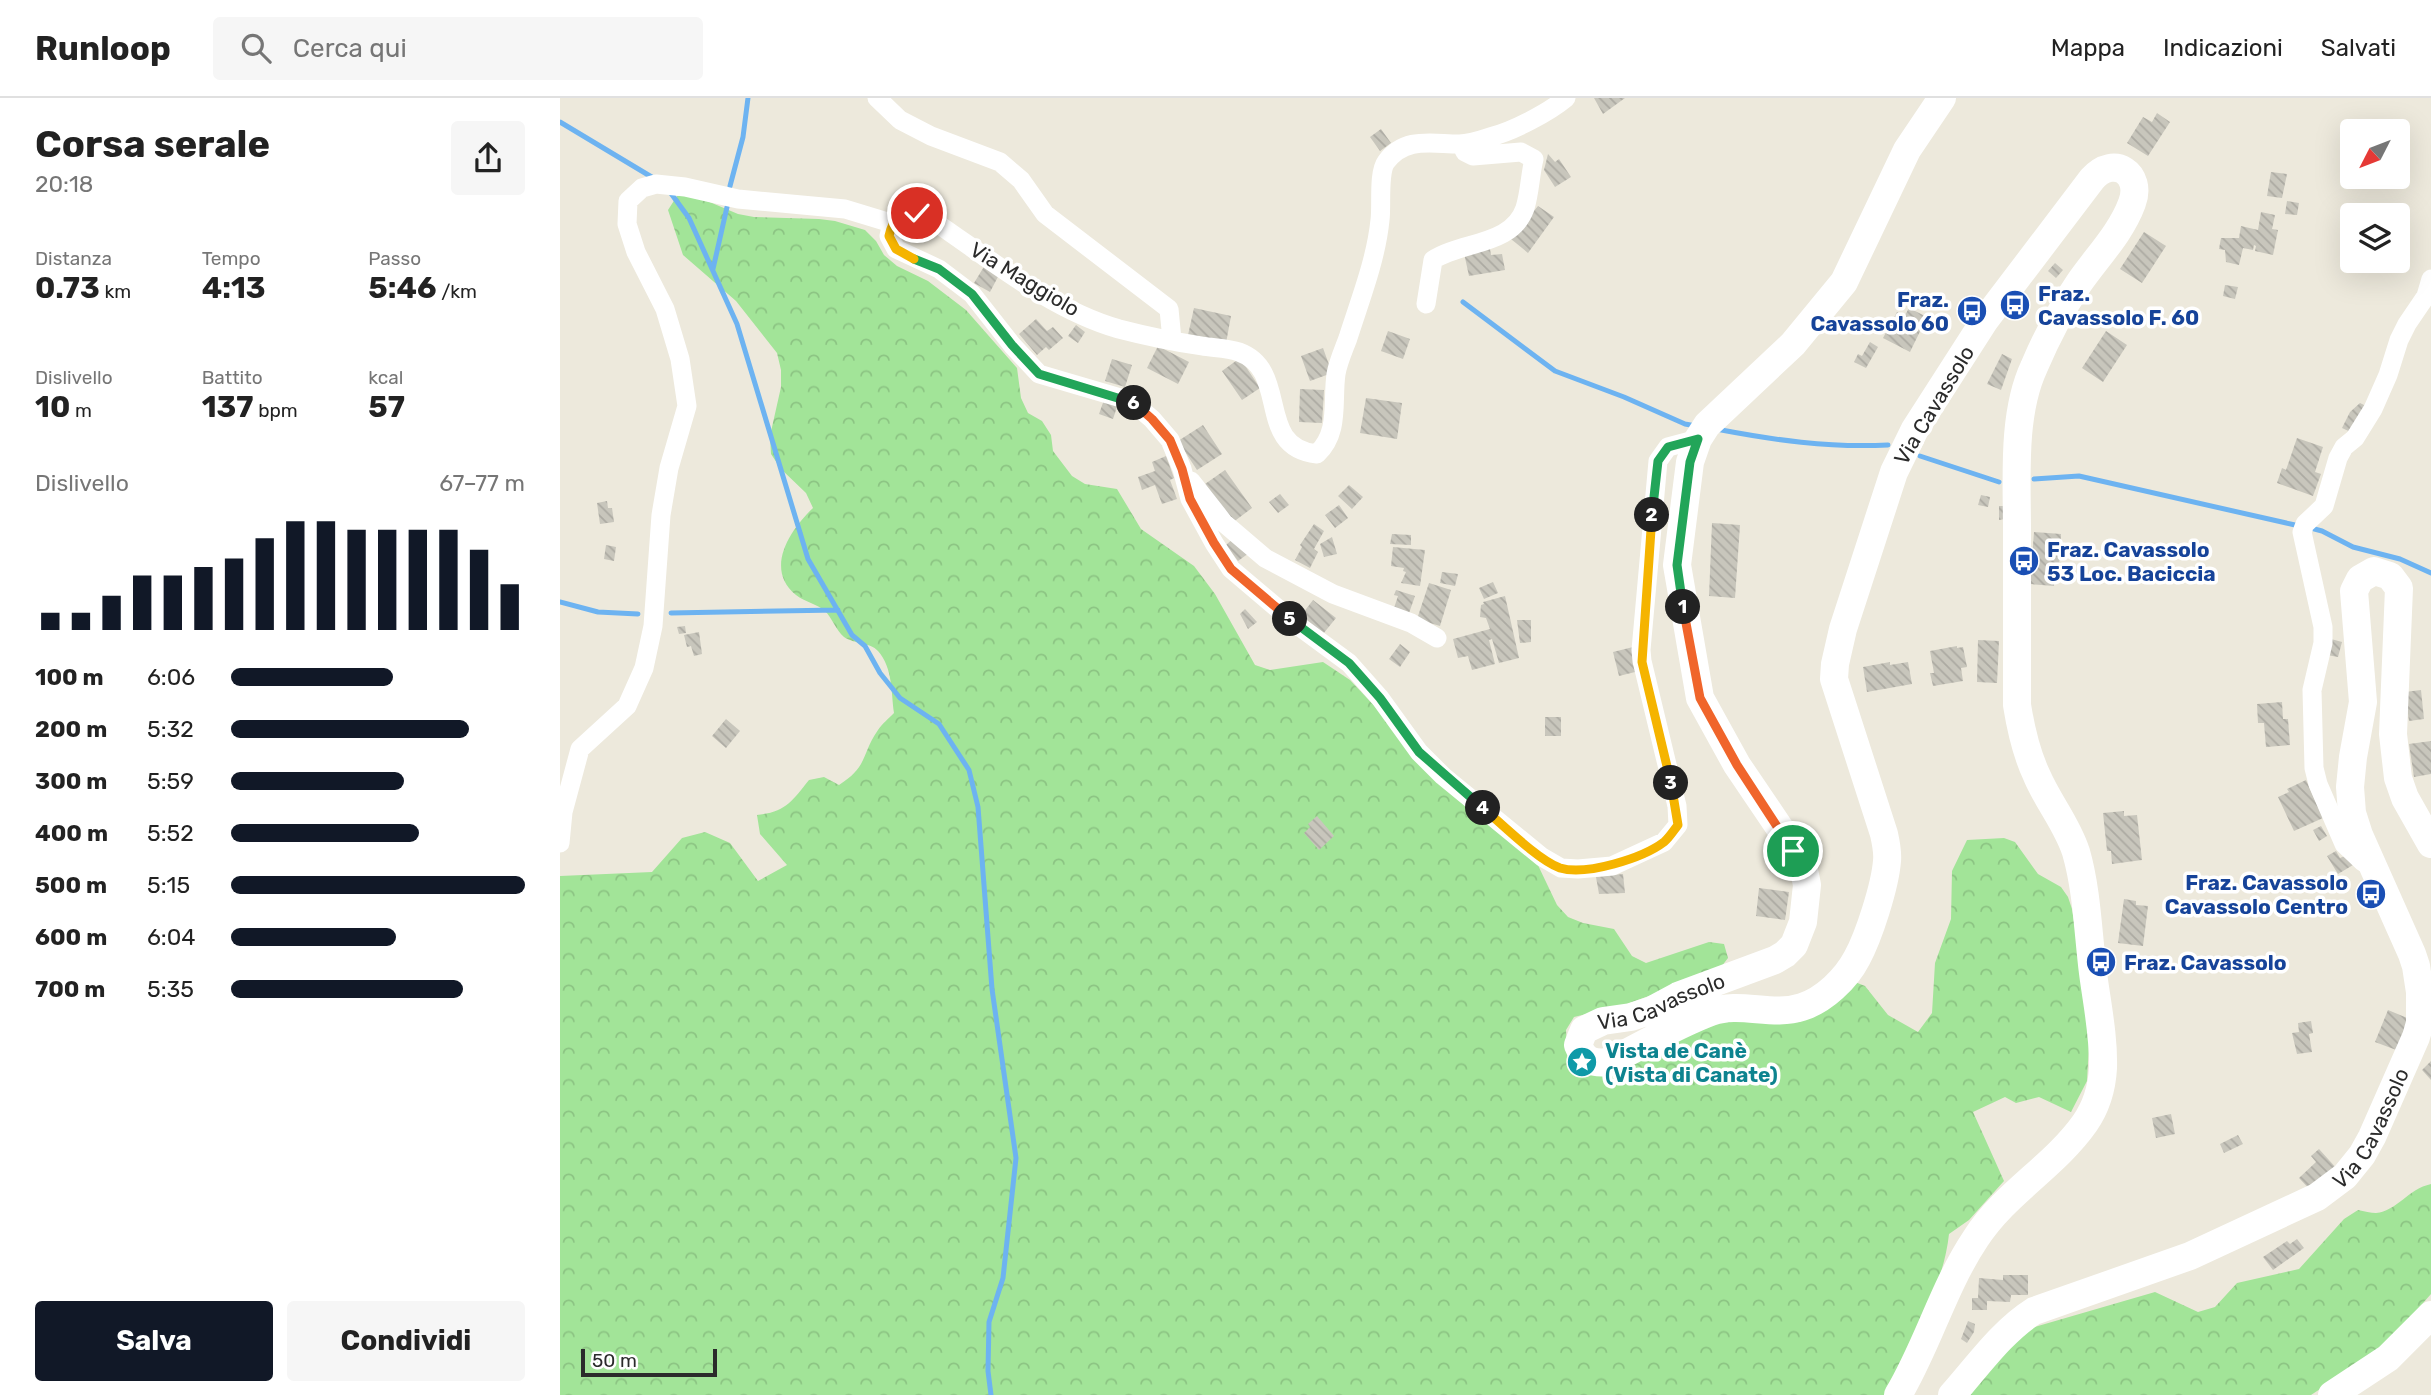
<!DOCTYPE html>
<html lang="it">
<meta charset="utf-8">
<style>
body{margin:0;font-family:Rubik,sans-serif;background:#f6f6f6;color:#222;height:100vh;display:flex;flex-direction:column;font-size:26px;white-space:nowrap}
*{box-sizing:border-box;margin:0}
p{font-size:23px;color:#767676}
.icon{flex:none;width:38px;height:38px;fill:none;stroke:currentColor;stroke-width:2;stroke-linecap:round;stroke-linejoin:round}
.map{position:relative;flex:1;overflow:hidden}
.side{display:flex;flex-direction:column;background:#fff;width:560px}
.side>*{flex:none}
.needle{width:46px;rotate:228deg}
.controls{position:absolute;left:1780px;top:21px;display:grid;gap:14px}
.controls a{display:grid;place-items:center;width:70px;height:70px;border-radius:7px;background:#fff;box-shadow:0 7px 28px #0002;font-size:35px}
.scale{position:absolute;left:21px;bottom:18px;width:136px;box-sizing:border-box;padding-left:7px;border:4px solid #2b2b2b;border-top:0;font-size:19px;line-height:24px;white-space:nowrap;color:#2b2b2b;-webkit-text-stroke:5px #fff;paint-order:stroke}
.pin{position:absolute;display:grid;place-items:center;width:60px;height:60px;color:#fff;margin:-30px;border:4px solid #fff;border-radius:50%;box-shadow:0 2px 7px #0007}
.km{position:absolute;width:35px;height:35px;margin:-18px;border-radius:50%;background:#222;color:#fff;font-size:19px;line-height:35px;text-align:center}
.round{display:grid;place-items:center;flex:none;width:74px;height:74px;border-radius:7px;background:#f6f6f6}
.head{display:flex;align-items:center;justify-content:space-between;height:119px;padding:0 35px}
h1{font-size:38px;font-weight:700;line-height:52px}
.stats{display:grid;grid-template-columns:repeat(3,1fr);gap:10px;height:119px;padding:7px 35px}
.stats div{display:grid;align-content:center}
.stats b{font-size:30px;font-weight:700}
.stats small{font-size:19px;font-weight:400}
.stats p{font-size:19px}
.chart{height:196px;padding:14px 35px}
.chart p{display:flex;justify-content:space-between}
.chart svg{width:100%;height:126px;margin-top:7px;stroke:#111827;stroke-width:6}
.action{display:flex;gap:14px;margin-top:auto;padding:14px 35px}
.action a{flex:1;height:80px;border-radius:7px;background:#111827;color:#fff;font-size:28px;font-weight:700;line-height:80px;text-align:center}
.action a+a{background:#f6f6f6;color:#222}
ul{padding:0 35px;list-style:none;font-size:23px}
li{display:grid;grid-template-columns:112px 84px 1fr;align-items:center;height:52px}
li i{height:18px;border-radius:9px;background:#111827}
header{display:flex;align-items:center;gap:42px;box-sizing:border-box;height:98px;padding:0 35px;background:#fff;border-bottom:2px solid #e0e0e0}
header strong{font-size:33px}
nav{display:flex;gap:38px;margin-inline-start:auto;font-size:24px}
.search{width:490px;height:63px;background:#f6f6f6;display:flex;align-items:center;gap:18px;box-sizing:border-box;padding:0 24px;border-radius:7px;color:#767676;font-size:26px}
main{display:flex;flex:1;min-height:0}
.map>svg:first-child{display:block}
.forest{fill:url(#forest-crowns)}
.lines{fill:none;stroke-linecap:round;stroke-linejoin:round}
.stream{stroke:#6db3f1;stroke-width:5}
.building{fill:url(#building-back-hatch)}
.street{stroke:#fff;stroke-width:19}
.secondary{stroke:#fff;stroke-width:28}
.split-1-casing{stroke:#fff;stroke-width:14}
.split-2-casing{stroke:#fff;stroke-width:14}
.split-3-casing{stroke:#fff;stroke-width:14}
.split-4-casing{stroke:#fff;stroke-width:14}
.split-5-casing{stroke:#fff;stroke-width:14}
.split-6-casing{stroke:#fff;stroke-width:14}
.split-7-casing{stroke:#fff;stroke-width:14}
.split-8-casing{stroke:#fff;stroke-width:14}
.split-1{stroke:#f0652b;stroke-width:9}
.split-2{stroke:#22a559;stroke-width:9}
.split-3{stroke:#f5b400;stroke-width:9}
.split-4{stroke:#f5b400;stroke-width:9}
.split-5{stroke:#22a559;stroke-width:9}
.split-6{stroke:#f0652b;stroke-width:9}
.split-7{stroke:#22a559;stroke-width:9}
.split-8{stroke:#f5b400;stroke-width:9}
.labels{text-anchor:middle;dominant-baseline:central;stroke-width:7;stroke-linejoin:round;paint-order:stroke}
.street-label{font-size:21px;fill:#2b2b2b;stroke:#fff}
.transit-label{font-size:21px;font-weight:bold;fill:#164399;stroke:#fff;text-anchor:start}
.culture-label{font-size:21px;font-weight:bold;fill:#0d838f;stroke:#fff;text-anchor:start}
</style>
<header>
<strong>Runloop</strong>
<div class="search"><svg class="icon" aria-label="search" viewBox="0 0 24 24"><circle cx="10" cy="10" r="6"/><path d="M15 15l6 6"/></svg>Cerca qui</div>
<nav><a>Mappa</a><a>Indicazioni</a><a>Salvati</a></nav>
</header>
<main>
<section class="side">
<div class="head"><div><h1>Corsa serale</h1><p>20:18</p></div><a class="round"><svg class="icon" aria-label="share" viewBox="0 0 24 24"><path d="M12 15V3M7 8l5-5 5 5M5 13v7h14v-7"/></svg></a></div>
<div class="stats">
<div><p>Distanza</p><b>0.73<small> km</small></b></div>
<div><p>Tempo</p><b>4:13</b></div>
<div><p>Passo</p><b>5:46<small> /km</small></b></div>
</div>
<div class="stats">
<div><p>Dislivello</p><b>10<small> m</small></b></div>
<div><p>Battito</p><b>137<small> bpm</small></b></div>
<div><p>kcal</p><b>57</b></div>
</div>
<div class="chart"><p><span>Dislivello</span>67–77 m</p>
<svg viewBox="0 0 160 44" preserveAspectRatio="none"><path d="M5 44V38M15 44V38M25 44V32M35 44V25M45 44V25M55 44V22M65 44V19M75 44V12M85 44V6M95 44V6M105 44V9M115 44V9M125 44V9M135 44V9M145 44V16M155 44V28"/></svg>
</div>
<ul>
<li><b>100 m</b>6:06<i style="width:55%"></i></li>
<li><b>200 m</b>5:32<i style="width:81%"></i></li>
<li><b>300 m</b>5:59<i style="width:59%"></i></li>
<li><b>400 m</b>5:52<i style="width:64%"></i></li>
<li><b>500 m</b>5:15<i style="width:100%"></i></li>
<li><b>600 m</b>6:04<i style="width:56%"></i></li>
<li><b>700 m</b>5:35<i style="width:79%"></i></li>
</ul>
<div class="action"><a>Salva</a><a>Condividi</a></div>
</section>
<div class="map">
<svg width="1871" height="1297" viewBox="0 0 1871 1297">
<defs>
<pattern id="forest-crowns" width="20" height="18" patternUnits="userSpaceOnUse" patternTransform="scale(1.75)"><rect width="20" height="18" fill="#a2e498"/><path d="M2 6a3 3 0 1 1 6 0M12 15a3 3 0 1 1 6 0" fill="none" stroke="#8cc483"/></pattern>
<pattern id="building-back-hatch" width="6" height="6" patternUnits="userSpaceOnUse" patternTransform="scale(1.75)"><rect width="6" height="6" fill="#c8c6bc"/><path d="M-1 5l2 2M0 0l6 6M5-1l2 2" fill="none" stroke="#acaaa2"/></pattern>
</defs>
<rect width="100%" height="100%" fill="#ede9dc"/>
<path class="forest" d="M133 97 178 116 194 119 259 121 275 123 305 132 316 143 324 157 337 168 368 183 406 212 457 270 461 300 468 315 482 323 491 337 493 353 512 378 525 386 557 391 581 431 634 468 655 496 695 567 710 572 763 564 790 582 823 617 976 763 997 807 1008 819 1023 825 1054 831 1072 858 1086 865 1149 844 1164 846 1168 860 1158 873 1064 907 1014 919 1006 932 1007 949 1012 965 1021 974 1033 976 1157 924 1295 884 1305 888 1328 917 1358 934 1372 915 1375 865 1391 821 1392 773 1407 742 1444 740 1455 744 1478 776 1501 789 1508 799 1512 811 1530 928 1527 983 1511 1014 1479 999 1456 1005 1445 999 1413 1014 1444 1083 1409 1122 1389 1136C1384 1186 1350 1252 1327 1297H0V778L92 774 122 740 145 734 170 745 198 783 227 767 200 736 197 717C226 714 232 703 249 682L264 679 279 687C309 668 301 656 318 632 322 626 329 620 334 615 331 594 333 570 318 553 310 544 294 546 284 539 276 532 272 520 265 513 257 506 245 504 236 497 204 471 230 432 253 410L246 395 221 371 211 356 210 338 221 289V272L217 255 176 203 123 157 108 112 117 98Z
M1871 1086V1196L1824 1249 1751 1297H1408L1437 1262 1471 1230 1595 1194 1638 1214 1655 1209 1677 1185 1739 1171 1784 1121 1798 1112C1804 1113 1811 1115 1816 1115 1837 1113 1848 1091 1871 1086Z"/>
<g class="lines">
<path class="stream" d="M0 24 95 81
M170 88 183 39 188 0
M110 94 129 120 177 226 248 461 292 537 305 548 320 575 340 600 379 626 409 672 418 709 432 891 456 1060 443 1180 429 1224 428 1273 431 1297
M153 171 167 109
M903 204 995 273 1064 299 1125 326 1136 328
M1156 331C1214 342 1268 350 1328 347
M1360 358 1439 384
M1474 381 1519 378 1735 427
M1747 429 1762 433 1793 449 1840 461 1871 475
M0 504 38 514 78 516
M111 515 278 512"/>
</g>
<path class="building" d="M1034 0H1065L1043 16Z
M1597 15 1610 24 1588 58 1567 45 1583 19 1592 24Z
M821 31 831 45 820 53 810 39Z
M988 56 995 64 999 61 1011 79 995 89 984 72Z
M1711 74 1727 76 1722 100 1707 98Z
M1727 103 1739 105 1737 117 1725 116Z
M978 108 994 119 968 155 951 141Z
M1701 114 1715 117 1712 131 1718 132 1713 157 1695 153 1696 148 1694 147 1693 152 1683 150 1679 167 1666 164 1665 152 1659 151 1661 140H1679L1681 128 1698 132Z
M1584 134 1606 148 1582 185 1560 171Z
M930 151 931 157 942 156 945 172 909 178 904 155Z
M1495 165 1503 172 1496 180 1488 173Z
M425 167 440 175 430 194 414 185Z
M1665 187 1678 189 1675 201 1663 198Z
M634 210 671 218 666 245 628 237Z
M1349 210 1367 219 1350 254 1323 240 1337 214 1344 219Z
M476 221 487 233 493 229 503 240 489 252 486 249 477 257 459 236Z
M516 227 525 234 518 245 508 238Z
M828 233 850 241 843 261 821 253Z
M1546 233 1567 247 1543 284 1522 270Z
M1310 244 1318 249 1306 270 1294 264 1298 256 1302 258Z
M598 248 629 264 618 286 587 270Z
M763 250 772 275 750 283 741 258Z
M1442 256 1452 261 1441 292 1427 286Z
M680 260 700 290 682 302 662 273Z
M552 261 572 267 565 289 545 283Z
M740 291 764 292 762 325 739 324Z
M545 299 559 303 553 321 539 316Z
M806 300 842 305 837 341 800 335Z
M1800 305 1810 310 1795 336 1782 330 1790 314Z
M643 327 662 356 637 372 618 343Z
M1737 340 1763 349 1755 374 1761 376 1753 398 1717 385 1722 370 1726 372Z
M606 358 614 380 610 382 617 401 602 406 595 387 582 392 578 379 595 373 592 364Z
M665 372 692 410 672 425 645 386Z
M789 387 803 399 792 411 778 398Z
M720 396 729 407 718 415 709 404Z
M1421 397 1430 399 1428 409 1418 407Z
M47 403 48 410H52L54 424 40 426 37 405Z
M779 407 788 420 775 430 765 417Z
M1439 408H1445V421L1439 422Z
M1152 425 1180 427 1175 500 1149 498Z
M754 426 764 433 754 451 758 454 750 470 735 462 742 449 740 447Z
M1474 434 1501 436 1499 470H1495L1494 488 1470 486Z
M832 436 851 437V447L830 446Z
M676 438 689 455 678 463 666 447Z
M772 439 777 456 764 459 760 446Z
M46 447 56 449 54 463 44 461Z
M833 449 865 452 860 488 841 485 846 474 843 473 844 470 831 468Z
M882 474 898 476 895 488 880 485Z
M933 484 938 495 924 501 919 490Z
M869 485 891 492 880 528 857 521Z
M836 492 855 498 848 518 833 513 838 498 834 497Z
M945 498 959 560 939 565 932 541 929 542 935 566 912 572 908 558 898 560 893 541 930 531 926 520 920 519 921 507 924 506 923 504Z
M753 502 776 520 763 536 740 519Z
M685 511 697 524 688 531 680 516Z
M957 522H971V544L960 545Z
M125 528 126 535 119 536 117 529Z
M139 534 142 556 134 558 131 548 127 549 124 537Z
M1771 541 1782 544 1778 559 1767 557Z
M1418 542 1439 543 1437 585 1417 584Z
M840 546 850 554 840 569 829 561Z
M1397 548V550L1403 549 1407 569 1401 570 1403 583 1373 588 1370 575H1374L1370 553Z
M1073 549 1079 573 1059 578 1053 554Z
M1330 564V567L1348 564 1352 586 1307 594 1303 569Z
M1861 592 1864 621 1849 623 1845 594Z
M1722 604 1723 621H1728L1730 647 1706 649 1704 625H1698L1697 606Z
M985 619H1001V638H985Z
M166 621 180 633 166 650 152 638Z
M1871 643V676L1854 679 1849 646Z
M1746 682 1763 720 1734 733 1718 699 1729 694 1727 691Z
M1564 713V718L1577 717 1582 762 1552 766 1551 753H1547L1543 715Z
M757 718 774 738 759 752 744 735 750 729 748 726Z
M1761 728 1767 738 1759 743 1753 732Z
M1776 753 1780 760 1787 757 1793 767 1778 776 1767 758Z
M1063 776 1065 795 1039 796 1036 779Z
M1199 790 1229 794 1225 822 1196 818Z
M1564 801 1576 803V807L1588 808 1583 848 1558 845Z
M1828 912 1852 922 1839 953 1815 944Z
M1751 923 1753 935 1749 936 1752 954 1737 956 1732 935 1739 934 1738 925Z
M1871 963V982L1862 972Z
M1611 1016 1615 1036 1596 1040 1592 1020Z
M1678 1037 1683 1046 1664 1055 1660 1046Z
M1759 1051 1778 1072 1753 1095 1739 1080 1756 1064 1751 1058Z
M1737 1141 1744 1150 1713 1172 1703 1159 1727 1143 1730 1146Z
M1443 1177H1468V1197H1451L1450 1204 1427 1203V1212H1412V1200H1418L1419 1180 1443 1182Z
M1408 1223 1415 1226 1414 1234 1407 1245 1401 1241Z"/>
<g class="lines">
<path class="street" d="M317 0 340 22 371 38 440 64 461 82 485 116 609 211 612 242
M1006 0C988 15 953 33 930 39 921 42 909 46 899 46 872 46 845 38 826 64 818 75 822 108 820 122 816 162 800 202 788 240 784 251 778 264 776 276 772 304 780 334 757 356 694 349 731 273 679 254 668 250 654 250 642 248 615 244 586 238 559 231 492 212 431 162 375 124 353 113 335 109 329 138L336 151 379 171 412 196 452 247 479 276 571 303 592 321 610 342 622 371 630 401 654 445 671 471 736 526 789 565 820 600 859 654 883 678 982 759 1001 770 1018 771 1052 768 1104 744 1118 727 1117 708 1082 563 1081 552 1098 363 1108 349 1138 341
M866 206 873 162C902 143 952 148 965 110 970 94 970 77 974 61L961 54 913 58 905 54 901 46
M631 383 664 425 705 460 773 496 851 525 877 540
M0 745 3 714 20 651 67 608 84 570 93 528 101 417 109 370 127 308 120 261 105 211 76 154 67 126 68 103 82 90 96 86 125 89 178 101 285 111 331 125
M1811 764H1803L1784 746 1758 686 1754 670 1752 592 1763 545V529L1742 434 1745 426 1764 408 1778 360 1784 349 1795 340 1813 311 1828 277 1839 242 1847 226 1866 198 1871 181"/>
<g class="secondary">
<path id="s1" d="M1338 1297C1368 1247 1383 1189 1416 1140 1445 1095 1494 1069 1525 1025 1536 1009 1542 989 1543 970 1544 939 1537 906 1533 875 1528 835 1527 792 1516 754 1507 726 1488 704 1477 678 1466 655 1461 632 1457 607 1457 549 1457 490 1457 432 1457 381 1452 316 1474 269 1486 241 1502 210 1519 185 1537 159 1561 135 1572 105 1583 76 1554 56 1532 81L1425 222 1355 331 1334 374 1283 531 1275 566 1274 581 1324 736C1326 745 1328 754 1327 763 1325 788 1309 838 1297 860 1286 881 1264 902 1242 909 1212 919 1180 903 1151 914 1116 927 1083 947 1049 964 1033 966 1024 963 1018 947L1024 932 1043 923 1071 919 1092 912 1118 898 1215 862 1225 856 1234 847 1243 824 1247 787 1244 772 1221 732 1177 667 1140 600 1117 467 1130 364 1138 341 1147 327 1233 246 1284 184 1347 52 1382 0"/>
<path id="s2" d="M1392 1297C1417 1269 1442 1233 1474 1213L1630 1158 1757 1099 1785 1078 1802 1057 1812 1039 1856 939 1860 925V894L1856 868 1852 856 1799 737 1792 715 1790 689 1793 659 1803 604 1794 493 1800 481 1814 473 1830 478 1839 490 1833 636 1838 680 1845 700 1871 746"/>
<path d="M1772 1297 1828 1260 1871 1217"/>
</g>
</g>
<g class="lines">
<g class="split-1-casing">
<path id="split-1" d="M1123 509 1140 600 1177 667 1233 753"/>
</g>
<g class="split-2-casing">
<path id="split-2" d="M1092 417 1098 363 1108 349 1138 341 1130 364 1117 467 1123 509"/>
</g>
<g class="split-3-casing">
<path id="split-3" d="M1092 417 1082 564 1111 685"/>
</g>
<g class="split-4-casing">
<path id="split-4" d="M923 710C942 726 978 762 1000 770 1026 778 1083 760 1104 744 1109 740 1114 732 1118 727L1111 685"/>
</g>
<g class="split-5-casing">
<path id="split-5" d="M730 521 789 565 820 600 859 654 923 710"/>
</g>
<g class="split-6-casing">
<path id="split-6" d="M574 305 592 321 610 342 622 371 630 401 654 445 671 471 730 521"/>
</g>
<g class="split-7-casing">
<path id="split-7" d="M354 161 379 171 412 196 452 247 479 276 574 305"/>
</g>
<g class="split-8-casing">
<path id="split-8" d="M354 161 336 151 329 138C333 120 339 116 357 115"/>
</g>
<use href="#split-1" class="split-1"/>
<use href="#split-2" class="split-2"/>
<use href="#split-3" class="split-3"/>
<use href="#split-4" class="split-4"/>
<use href="#split-5" class="split-5"/>
<use href="#split-6" class="split-6"/>
<use href="#split-7" class="split-7"/>
<use href="#split-8" class="split-8"/>
</g>
<defs>
<g id="bus-disc" transform="scale(1.575)"><circle r="9.5" fill="#1a4fb4" stroke="#fff"/><path d="M-5-6H5V4H4V6H2V4H-2V6H-4V4H-5ZM-3.5-4V0h7V-4ZM-3.5 1.2v1.5H-2V1.2ZM2 1.2v1.5H3.5V1.2Z" fill="#fff"/></g>
<g id="sight-disc" transform="scale(1.575)"><circle r="9.5" fill="#0f9aa8" stroke="#fff"/><path d="M0-6L1.8-2.2L6-1.7L2.9 1.2L3.7 5.4L0 3.3L-3.7 5.4L-2.9 1.2L-6-1.7L-1.8-2.2Z" fill="#fff"/></g>
</defs>
<g fill-rule="evenodd">
<use href="#bus-disc" x="1455" y="207"/>
<use href="#bus-disc" x="1412" y="213"/>
<use href="#bus-disc" x="1464" y="463"/>
<use href="#bus-disc" x="1811" y="796"/>
<use href="#bus-disc" x="1541" y="864"/>
<use href="#sight-disc" x="1022" y="964"/>
</g>
<g class="labels">
<g class="street-label">
<text transform="translate(465 181) rotate(31)">Via Maggiolo</text>
<text transform="translate(1374 307) rotate(-59)">Via Cavassolo</text>
<text stroke="none"><textPath href="#s1" startOffset="2656">Via Cavassolo</textPath></text>
<text stroke="none"><textPath href="#s2" startOffset="513">Via Cavassolo</textPath></text>
</g>
<g class="transit-label">
<text x="1478" y="195">Fraz.<tspan x="1478" dy="24">Cavassolo F. 60</tspan></text>
<text x="1389" y="201" text-anchor="end">Fraz.<tspan x="1389" dy="24">Cavassolo 60</tspan></text>
<text x="1487" y="451">Fraz. Cavassolo<tspan x="1487" dy="24">53 Loc. Baciccia</tspan></text>
<text x="1788" y="784" text-anchor="end">Fraz. Cavassolo<tspan x="1788" dy="24">Cavassolo Centro</tspan></text>
<text x="1564" y="864">Fraz. Cavassolo</text>
</g>
<g class="culture-label">
<text x="1045" y="952">Vista de Canè<tspan x="1045" dy="24">(Vista di Canate)</tspan></text>
</g>
</g>
</svg>
<div class="controls">
<a><svg class="needle" viewBox="-14 -14 28 28"><path d="M0-13l5 13h-10z" fill="#e53935"/><path d="M0 13l5-13h-10z" fill="#767676"/></svg></a>
<a><svg class="icon" aria-label="layers" viewBox="0 0 24 24"><path d="M12 4l9 5-9 5-9-5zM3 14l9 5 9-5"/></svg></a>
</div>
<div class="scale">50 m</div>
<div class="pin" style="left:1233px;top:753px;background:#1e9e55"><svg class="icon" aria-label="arrive" viewBox="0 0 24 24"><path d="M6 21V4h12l-3 4 3 4H6"/></svg></div>
<div class="pin" style="left:357px;top:115px;background:#d93025"><svg class="icon" aria-label="check" viewBox="0 0 24 24"><path d="M5 12l5 5 9-10"/></svg></div>
<b class="km" style="left:1123px;top:509px">1</b>
<b class="km" style="left:1092px;top:417px">2</b>
<b class="km" style="left:1111px;top:685px">3</b>
<b class="km" style="left:923px;top:710px">4</b>
<b class="km" style="left:730px;top:521px">5</b>
<b class="km" style="left:574px;top:305px">6</b>
</div>
</main>
